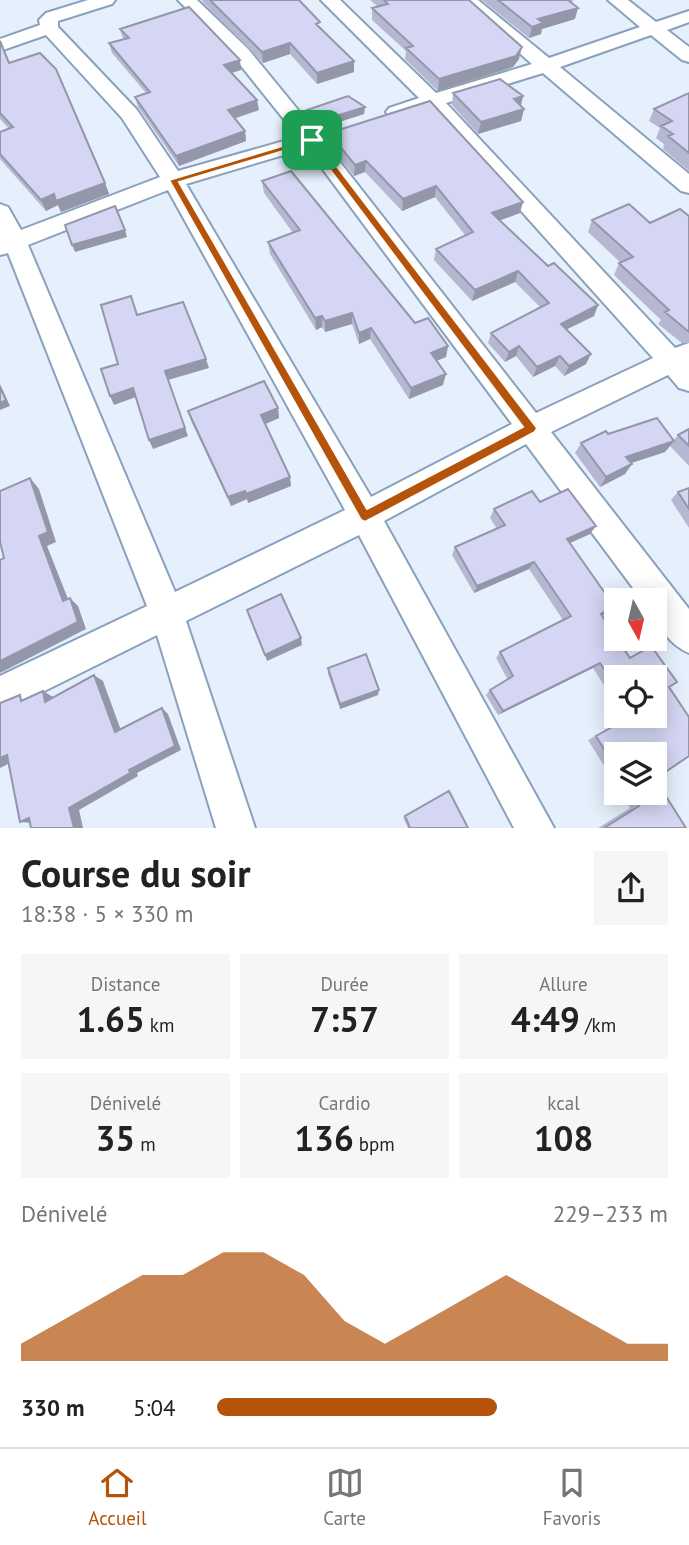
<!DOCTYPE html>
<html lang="fr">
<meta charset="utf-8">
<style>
body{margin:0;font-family:"PT Sans",sans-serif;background:#f6f6f6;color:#222;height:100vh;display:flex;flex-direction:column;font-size:26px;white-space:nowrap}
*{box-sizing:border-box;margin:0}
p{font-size:23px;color:#767676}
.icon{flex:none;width:38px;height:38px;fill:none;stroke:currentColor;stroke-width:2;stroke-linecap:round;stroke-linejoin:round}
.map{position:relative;height:828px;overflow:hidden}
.side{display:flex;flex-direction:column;background:#fff;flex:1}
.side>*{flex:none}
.needle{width:46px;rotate:172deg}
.controls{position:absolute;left:604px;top:588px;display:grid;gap:14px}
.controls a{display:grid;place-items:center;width:63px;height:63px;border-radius:0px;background:#fff;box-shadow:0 4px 18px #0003;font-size:35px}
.pin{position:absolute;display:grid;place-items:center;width:60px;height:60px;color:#fff;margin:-30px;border-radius:14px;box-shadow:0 4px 10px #0006}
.round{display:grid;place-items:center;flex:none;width:74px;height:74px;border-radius:0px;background:#f6f6f6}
.headline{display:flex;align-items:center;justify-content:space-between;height:119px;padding:0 21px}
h1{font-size:38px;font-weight:700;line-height:52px}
.metrics{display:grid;grid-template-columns:repeat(3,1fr);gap:10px;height:119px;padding:7px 21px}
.metrics div{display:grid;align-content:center;border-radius:0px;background:#f6f6f6;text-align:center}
.metrics b{font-size:35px;font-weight:700}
.metrics small{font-size:19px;font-weight:400}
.metrics p{font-size:19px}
.chart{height:196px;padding:14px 21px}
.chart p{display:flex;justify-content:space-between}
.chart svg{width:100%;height:126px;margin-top:7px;fill:#b45309;opacity:.7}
ul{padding:0 21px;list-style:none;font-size:23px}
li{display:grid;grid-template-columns:112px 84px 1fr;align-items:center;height:52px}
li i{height:18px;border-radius:9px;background:#b45309}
.tab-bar{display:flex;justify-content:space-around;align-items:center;height:98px;border-top:2px solid #e0e0e0;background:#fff;font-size:19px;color:#767676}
.tab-bar a{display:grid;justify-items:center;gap:4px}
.tab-bar .active{color:#b45309}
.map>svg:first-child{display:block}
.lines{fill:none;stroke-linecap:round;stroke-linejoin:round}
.minor-casing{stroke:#89a1bc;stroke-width:4}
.minor{fill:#fff;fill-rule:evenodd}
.wall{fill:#b6b8d1}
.shaded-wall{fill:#9496aa}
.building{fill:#d4d6f3;stroke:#9496aa;stroke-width:2}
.route{fill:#b45309;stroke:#fff;stroke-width:2;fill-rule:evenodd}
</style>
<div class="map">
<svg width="689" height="828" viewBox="0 0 689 828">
<rect width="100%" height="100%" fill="#e6f0fc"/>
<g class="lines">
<g class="minor-casing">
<path id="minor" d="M88 0H115L112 4 58 21V27L137 110 178 171 298 137 234 57 178 0H197L248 49 316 132 328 129 335 130 338 135 335 140 325 143 536 413 653 358 429 108 396 118 389 116 386 112 389 108 419 98 321 0H340L436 93 532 64 459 0H478L549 58 640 27 608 0H628L656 22 689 11V22L667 30 689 47V62L682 60 651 35 560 67 689 174V193L681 191 543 73 446 103 675 348 689 343V391L679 388 668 375 551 432 689 609V653C668 644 654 623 654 600H642L526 444 384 521 554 828H514L359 535 186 621 255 828H216L157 635 0 713V676L147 606 8 253 0 255V204L8 207 21 230 160 177 122 118 46 35 0 51V39L40 25 39 20 46 13ZM307 148 512 424 371 497 186 184ZM168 190 345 510 175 592 28 245Z"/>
</g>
<use href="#minor" class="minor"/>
</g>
<path class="wall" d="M202 0H299L320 28 354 61V72L317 84 290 54 263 63 203 2Z
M370 0H469L519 59 513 67 438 91 405 59 406 51 372 20V8L378 7Z
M482 0H573L572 4 575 19 542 29 541 34 529 38Z
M120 29 241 70 231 73 259 110 235 118 245 131 246 141 179 166 138 107 135 97 146 93 112 53 109 43 123 39Z
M0 41 9 63 105 183 109 194 61 212 58 205 46 211 0 159V132L9 129 0 119Z
M453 93 523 96 521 106 524 109 521 121 478 134 452 105Z
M689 93V171L663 149 664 144 656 138 660 128 649 121 654 109Z
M365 107 364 114 317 129 307 117V110Z
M329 133 520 213 500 220 548 266 598 305 594 316 567 329 586 364 564 376 555 366 533 377 516 356 505 362 488 343 491 333 540 307 515 282 472 301 434 260 436 249 465 235 435 197 402 211 365 172 354 176 329 144Z
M262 181 415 323 448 346 446 357 436 361 443 385 409 399 370 339 359 344 352 324 325 332 322 327 316 330 270 254 268 242 293 233 264 193Z
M689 216V343H682L658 324 661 320 614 275 619 263H621L588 232 592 220 650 223Z
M278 408 279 418 265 424 291 486 248 503 247 499 231 506 191 421 188 411Z
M689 429V466L670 446 665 452 631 463 625 474 600 487 575 453 581 443 673 441 678 435Z
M689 488V528L671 500 678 492Z
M540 502 590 534 570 543 614 606 607 613 602 616 630 658 669 687 655 779 686 828H598L630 808 621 793H654L616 754V785L588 740 626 719 624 716H654L616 677V704L593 668 498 715 486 695 490 690 508 680 496 658 500 652 563 620 529 569 474 593 452 555 455 547 497 529 490 518 494 509Z
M328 668 378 695 340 709 328 674Z
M405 816 468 828H408L403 817Z"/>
<path class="shaded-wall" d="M578 8 575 19 542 29 541 34 529 38 532 27 538 19Z
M290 43V54L263 63 262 52Z
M522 47 519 59 513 67 438 91 439 79Z
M240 60 241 70 225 75 224 65Z
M354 61V72L317 84V73Z
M523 96 520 108 514 99Z
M257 100 259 110 230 120 228 110Z
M365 107 364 114 317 129V122Z
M524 109 521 121 478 134 481 122Z
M245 131 246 141 179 166 176 156Z
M366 161 365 172 354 176 355 165Z
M105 183 109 194 61 212 58 205 46 211 41 200 54 194Z
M436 186 435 197 402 211 403 199Z
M523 202 520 213 490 224 492 213Z
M125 230 127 237 75 252 72 245Z
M518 271 515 282 472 301 475 290Z
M598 305 594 316 557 334 561 324Z
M352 313V324L325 332V321Z
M322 316V327L316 330 315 318Z
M371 328 370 339 359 344V333Z
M448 346 446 357 429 364 431 353Z
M519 346 516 356 505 362 509 352Z
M591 354 586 364 564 376 569 366Z
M560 356 555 366 533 377 537 367Z
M206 359 209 368 168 380 188 436 153 449 149 440 165 371Z
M446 374 443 385 409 399 411 388Z
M0 384 10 406 0 410Z
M133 388 136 397 114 405 110 396Z
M278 408 279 418 263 425 261 415Z
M674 441 665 452 619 467 626 457Z
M632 464 625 474 600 487 606 477Z
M290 477 291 486 248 503 246 494Z
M30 478 39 489 56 542 47 546 72 609 63 601 39 536Z
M245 491 247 499 231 506 228 497Z
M596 526 590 534 561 547 567 539Z
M534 562 529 569 474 593 477 586Z
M70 598 78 606 86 629 0 673V661Z
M614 606 607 613 594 620 601 614Z
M301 638 302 645 267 661 265 655Z
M600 663 593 668 498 715 503 711Z
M94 675 103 681 123 736 115 732Z
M379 690 378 695 340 709V704Z
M43 691 53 697 55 707 45 702Z
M162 708 168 714 181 750 137 773 138 776 79 810 83 828H74L69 808 129 770Z
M7 755 18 759 0 768V758Z
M29 818 32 823 20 822Z"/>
<path class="building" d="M210 0H299L320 22 316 24 354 61 317 73 290 43 262 52Z
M384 0H469L522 47 516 56 439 79 406 48 413 46 372 8 388 4Z
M498 0H568L578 8 538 19 543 23 532 27Z
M189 7 240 60 224 65 257 100 228 110 245 131 176 156 135 97 150 92 109 43 129 38 120 29Z
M0 41 9 63 40 53 56 69 105 183 56 201 54 194 41 200 0 154V132L13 127 0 113Z
M500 79 523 96 514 99 524 109 481 122 453 93Z
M689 93V153L668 136 673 134 661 126 672 121 654 109Z
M348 96 365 107 317 122 307 110Z
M430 101 523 202 492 213 548 266 554 263 598 305 561 324 591 354 569 366 560 356 537 367 519 346 509 352 491 333 549 303 518 271 475 290 436 249 473 232 436 186 403 199 366 161 355 165 329 133Z
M291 171 415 323 428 318 448 346 431 353 446 374 411 388 371 328 359 333 352 313 325 321 322 316 315 318 268 242 300 230 262 181Z
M629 204 650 223 680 209 689 216V332L665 312 669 310 619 263 633 257 592 220Z
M115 206 125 230 72 245 65 225Z
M131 296 137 315 183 302 206 359 165 371 185 428 149 440 133 388 110 396 101 369 118 364 101 305Z
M264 381 278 408 261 415 290 477 246 494 245 491 228 497 188 411Z
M0 387 6 400 0 403Z
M657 418 674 441 626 457 632 464 606 477 581 443 606 431 608 434Z
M689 429V446L678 435Z
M30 478 48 532 39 536 63 601 70 598 78 622 0 661V560L4 558 0 542V491Z
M689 488V509L678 492Z
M568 489 596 526 567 539 614 606 601 614 616 637V639H617L630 658 651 646 677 682 669 687 689 717V756L655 779 686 828H604L639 806 631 793H654V754H616V769L596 736 632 716H654V677H616V687L600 663 503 711 490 690 513 676 500 652 571 616 534 562 477 586 455 547 505 525 494 509 532 491 540 502Z
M281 594 301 638 265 655 247 610Z
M366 654 379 690 340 704 328 668Z
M94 675 115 732 162 708 175 746 129 770 130 773 69 808 74 828H31L29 818 20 822 7 755 0 758V703L20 695 21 701 43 691 45 702Z
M449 791 468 828H410L405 816Z"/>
<path class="route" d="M309 138H315L537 428 535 432 365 522 361 520 169 180ZM310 143 523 427 367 509 179 182Z"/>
</svg>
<div class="controls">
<a><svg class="needle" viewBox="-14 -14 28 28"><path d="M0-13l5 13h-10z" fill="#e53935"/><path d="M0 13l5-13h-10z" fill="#767676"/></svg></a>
<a><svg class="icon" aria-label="locate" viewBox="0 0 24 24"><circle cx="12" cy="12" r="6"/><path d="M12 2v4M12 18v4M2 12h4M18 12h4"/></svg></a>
<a><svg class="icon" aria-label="layers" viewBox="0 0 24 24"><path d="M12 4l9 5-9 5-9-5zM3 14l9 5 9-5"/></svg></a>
</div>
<div class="pin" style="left:312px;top:140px;background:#1e9e55"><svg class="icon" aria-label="arrive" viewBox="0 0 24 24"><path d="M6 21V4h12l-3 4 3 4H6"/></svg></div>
</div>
<section class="side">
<div class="headline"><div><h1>Course du soir</h1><p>18:38 · 5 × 330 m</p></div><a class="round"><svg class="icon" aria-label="share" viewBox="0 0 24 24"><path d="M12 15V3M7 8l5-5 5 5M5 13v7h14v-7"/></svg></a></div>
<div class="metrics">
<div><p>Distance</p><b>1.65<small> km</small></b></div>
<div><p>Durée</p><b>7:57</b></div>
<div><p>Allure</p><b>4:49<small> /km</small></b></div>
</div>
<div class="metrics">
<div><p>Dénivelé</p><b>35<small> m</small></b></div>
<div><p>Cardio</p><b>136<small> bpm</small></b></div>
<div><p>kcal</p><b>108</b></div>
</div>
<div class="chart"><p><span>Dénivelé</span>229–233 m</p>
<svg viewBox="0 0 160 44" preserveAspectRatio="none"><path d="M0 44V38L10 30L20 22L30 14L40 14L50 6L60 6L70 14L80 30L90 38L100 30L110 22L120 14L130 22L140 30L150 38L160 38V44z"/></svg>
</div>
<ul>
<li><b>330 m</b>5:04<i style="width:62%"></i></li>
</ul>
</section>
<nav class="tab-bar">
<a class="active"><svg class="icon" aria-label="home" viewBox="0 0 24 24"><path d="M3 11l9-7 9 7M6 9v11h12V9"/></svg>Accueil</a>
<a><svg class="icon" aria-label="map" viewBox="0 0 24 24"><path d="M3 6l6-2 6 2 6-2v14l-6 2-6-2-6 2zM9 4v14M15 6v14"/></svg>Carte</a>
<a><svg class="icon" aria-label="saved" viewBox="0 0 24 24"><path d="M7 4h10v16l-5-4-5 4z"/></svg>Favoris</a>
</nav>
